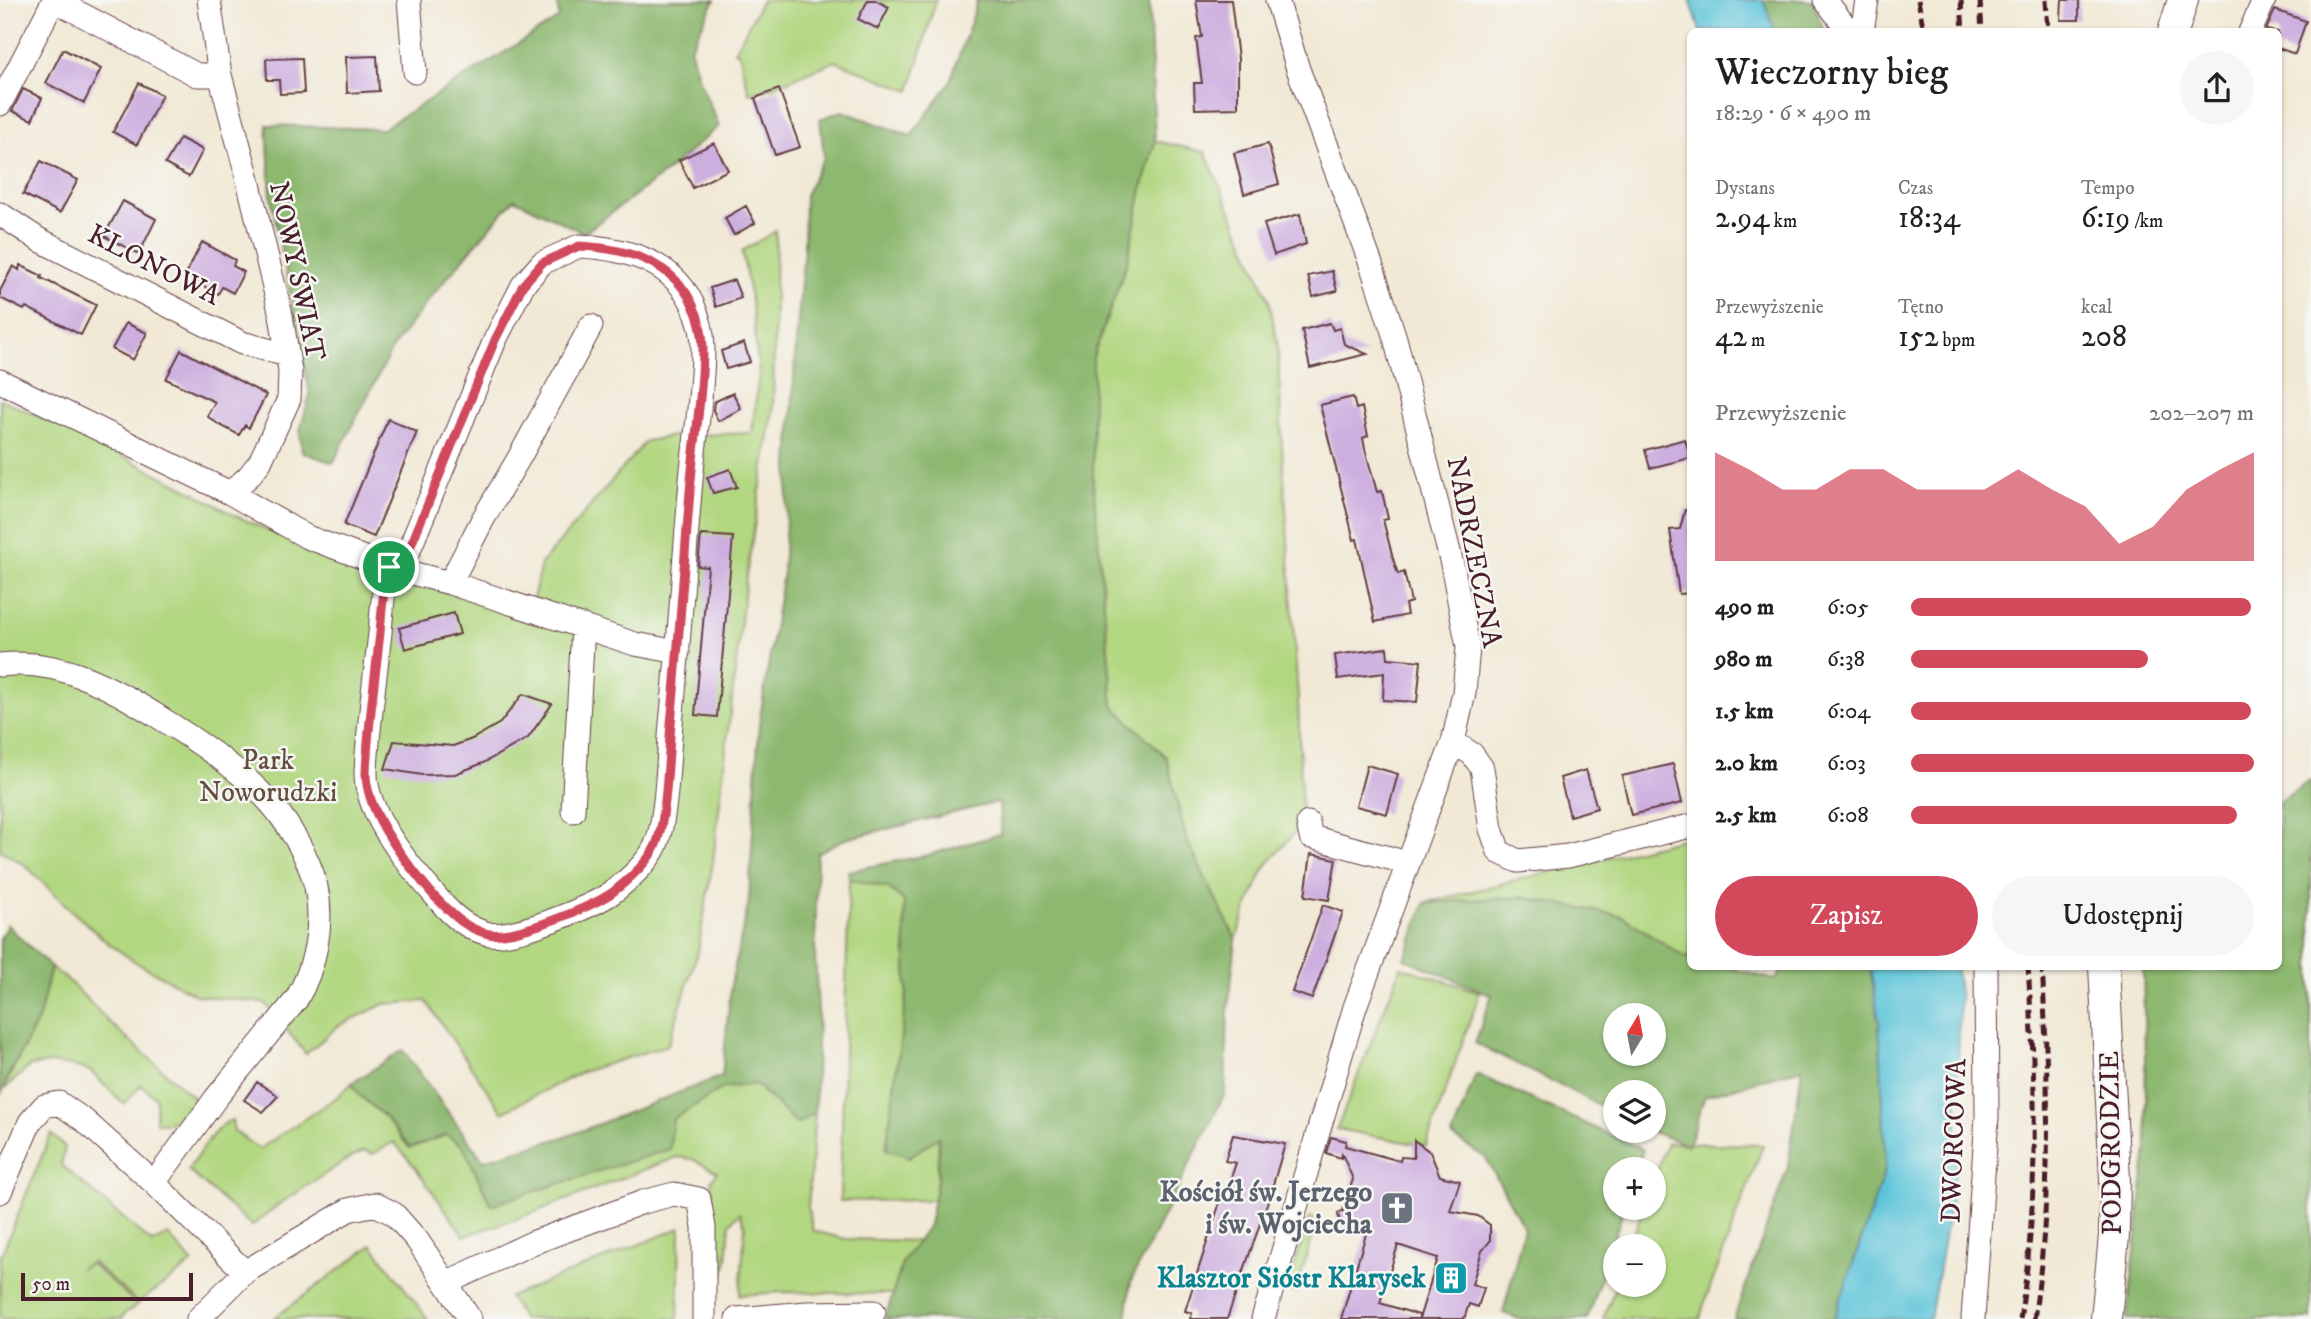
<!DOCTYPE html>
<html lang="pl">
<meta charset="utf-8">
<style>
body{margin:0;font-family:"IM FELL DW Pica",serif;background:#f6f6f6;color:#202124;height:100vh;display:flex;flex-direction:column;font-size:26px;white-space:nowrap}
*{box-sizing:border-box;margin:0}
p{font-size:23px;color:#757577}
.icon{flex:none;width:38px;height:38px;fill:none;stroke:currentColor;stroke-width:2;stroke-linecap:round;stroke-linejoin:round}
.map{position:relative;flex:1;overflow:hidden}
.side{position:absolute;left:1687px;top:28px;width:595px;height:942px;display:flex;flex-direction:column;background:#fff;border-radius:10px;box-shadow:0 2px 5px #0004}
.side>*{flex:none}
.needle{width:46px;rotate:10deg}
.fabs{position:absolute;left:1603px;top:1003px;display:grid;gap:14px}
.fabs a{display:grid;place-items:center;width:63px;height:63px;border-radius:50%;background:#fff;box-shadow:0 2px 5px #0004;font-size:35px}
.scale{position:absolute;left:21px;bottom:18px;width:172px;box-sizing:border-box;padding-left:7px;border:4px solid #4a1f2b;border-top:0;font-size:19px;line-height:24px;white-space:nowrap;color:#4a1f2b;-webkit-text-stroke:5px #f6f6f2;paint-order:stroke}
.pin{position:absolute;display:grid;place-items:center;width:60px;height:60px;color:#fff;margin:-30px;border:4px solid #fff;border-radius:50%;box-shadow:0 2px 7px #0007}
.round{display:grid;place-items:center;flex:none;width:74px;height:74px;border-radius:37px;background:#f6f6f6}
.head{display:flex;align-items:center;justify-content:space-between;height:119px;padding:0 28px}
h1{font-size:38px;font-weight:600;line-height:52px}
.stats{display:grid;grid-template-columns:repeat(3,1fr);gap:10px;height:119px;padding:7px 28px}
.stats div{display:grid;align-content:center}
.stats b{font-size:30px;font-weight:600}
.stats small{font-size:19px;font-weight:400}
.stats p{font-size:19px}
.chart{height:196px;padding:14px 28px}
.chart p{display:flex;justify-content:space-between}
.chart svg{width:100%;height:126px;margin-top:7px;fill:#d1495b;opacity:.7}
.button{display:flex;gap:14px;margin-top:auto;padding:14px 28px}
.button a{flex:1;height:80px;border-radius:42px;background:#d1495b;color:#fff;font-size:28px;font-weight:600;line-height:80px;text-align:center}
.button a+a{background:#f6f6f6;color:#202124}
ul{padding:0 28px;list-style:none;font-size:23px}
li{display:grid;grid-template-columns:112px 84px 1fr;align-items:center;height:52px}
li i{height:18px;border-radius:9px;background:#d1495b}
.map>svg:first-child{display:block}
.green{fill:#b2d781;stroke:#7e7b56;stroke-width:2}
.forest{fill:#8db86f;stroke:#6c6c4d;stroke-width:2;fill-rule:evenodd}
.water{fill:#5cc4d9;stroke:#537282;stroke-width:2}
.building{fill:#cdafdf}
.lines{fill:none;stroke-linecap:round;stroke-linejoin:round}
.minor-casing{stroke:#633d44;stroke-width:25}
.major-casing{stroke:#633d44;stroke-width:32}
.minor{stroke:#fff;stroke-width:23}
.major{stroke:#fff;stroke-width:30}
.rail{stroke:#4a1f2b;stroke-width:5;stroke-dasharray:10 5;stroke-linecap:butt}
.route-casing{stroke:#fff;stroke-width:14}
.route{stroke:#d1495b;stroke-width:9}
.labels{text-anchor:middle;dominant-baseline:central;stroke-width:5;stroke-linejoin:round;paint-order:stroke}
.street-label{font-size:28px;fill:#4a1f2b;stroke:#f6f6f2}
.park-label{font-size:28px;fill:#644d40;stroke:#f6f6f2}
.worship-label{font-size:28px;font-weight:bold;fill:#5b616d;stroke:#f6f6f2;text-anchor:end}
.culture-label{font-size:28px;font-weight:bold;fill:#0d838f;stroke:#f6f6f2;text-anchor:end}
</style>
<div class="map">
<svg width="2311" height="1319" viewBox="0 0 2311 1319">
<rect width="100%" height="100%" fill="#f6f6f2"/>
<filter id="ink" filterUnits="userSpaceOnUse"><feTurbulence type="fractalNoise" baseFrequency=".0143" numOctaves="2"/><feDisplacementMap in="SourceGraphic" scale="14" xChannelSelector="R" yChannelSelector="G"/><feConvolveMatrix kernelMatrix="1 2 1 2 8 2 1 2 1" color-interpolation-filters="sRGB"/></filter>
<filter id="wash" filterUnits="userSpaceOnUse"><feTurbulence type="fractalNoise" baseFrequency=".00686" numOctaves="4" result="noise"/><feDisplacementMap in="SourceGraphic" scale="28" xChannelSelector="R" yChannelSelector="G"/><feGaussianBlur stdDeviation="1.57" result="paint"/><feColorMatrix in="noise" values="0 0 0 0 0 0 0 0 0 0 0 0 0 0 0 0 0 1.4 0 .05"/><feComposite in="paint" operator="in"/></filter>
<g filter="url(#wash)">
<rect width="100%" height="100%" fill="#f1e9d5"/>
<path class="green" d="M762 0H936L910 91 835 61 773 87 749 93 739 53 735 51Z
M1155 141 1205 152 1269 299 1278 347 1282 447 1298 699 1302 824 1265 867 1245 912 1236 940 1186 839 1166 757 1113 706 1093 482V357L1127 262 1142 189Z
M776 231 773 410 746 578 713 861 698 951 668 1045 582 1072 502 1112 426 1001 384 1004 338 1026 306 1054 265 1003 196 995 137 963 109 944 73 912 25 865 0 850V399L79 434 191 491 236 516 336 560 529 617 541 564 646 441 674 436 752 433 759 373 752 307 742 251Z
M1690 837V958L1683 956 1622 916 1521 897 1425 903Z
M849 879 889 888 904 901 907 992 894 1086 909 1157 939 1136 937 1178 934 1200 840 1201Z
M51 967 70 982 109 1022 196 1100 170 1123H156V1098L141 1085 124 1104 90 1071 77 1067 50 1063 30 1066 2 1091 39 1018Z
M1401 967 1480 992 1426 1146 1337 1129Z
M352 1083 358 1094 385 1117 410 1148 446 1135 463 1145 492 1205 673 1119 723 1088 755 1084 797 1124 815 1112 808 1208 813 1231 846 1239 918 1241 903 1261 893 1294 784 1292 740 1295 745 1227 740 1213 730 1223 727 1260 721 1282 716 1247 711 1181 717 1172 692 1159 677 1157 519 1218 464 1236 415 1167 394 1142 373 1154 364 1151 351 1157 278 1205 252 1226 188 1170C198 1156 215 1125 232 1120L234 1131 259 1149 337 1097Z
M51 1134 65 1147 61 1165 152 1243 168 1235 193 1263 138 1303 92 1262 78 1269 91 1264 138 1305 124 1314 122 1319H0V1258Z
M1667 1143 1763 1145 1703 1307 1700 1319H1603L1616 1285 1654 1284V1246H1630L1643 1208H1654V1179Z
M1309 1217 1318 1219 1296 1292 1287 1290Z
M680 1228 678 1319H523L509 1297Z
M372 1245 428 1319H273Z"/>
<path class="forest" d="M557 0H715L690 48 699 80 719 126 666 172 584 233 514 199 430 298 393 347 333 463 302 452 300 431 310 394 271 198 267 125 382 129 559 18Z
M977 0H1149L1155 141 1142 189 1127 262 1093 357V482L1113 706 1166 757 1186 839 1236 940 1228 1011 1225 1093 1131 1281 1126 1319H885L903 1261 929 1225 938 1176 939 1137 909 1157 886 1149 907 992 904 901 889 888 849 879 848 871 928 855 1001 834 999 802 845 839 817 853 815 955 818 1013 815 1112 797 1124 755 1084 723 1088 673 1119 670 1149 491 1205 463 1146 446 1135 410 1148 385 1117 358 1094 352 1083 403 1050 483 1160 568 1136 722 1076 731 984 749 901 759 725 783 572 796 344 804 248 805 195 824 157 820 119 842 111 911 136 949 84 973 16Z
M1763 0H1812L1824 31H1775Z
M2311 780V1319H2127L2147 1149 2143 966H2278L2279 802Z
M1521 897 1622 916 1683 956 1690 958V966H1722L1775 980 1786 966H1870L1879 1021 1886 1167 1834 1319H1734L1788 1167 1802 1068 1705 1096 1688 1145 1649 1131 1654 1130V1092H1615V1113L1475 1043 1492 995 1405 959 1425 903ZM1615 1015H1654V1054H1615Z
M7 925 51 967 39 1018 7 1078 0 1097V939Z
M1476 1074 1643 1150 1636 1169H1615V1208H1624L1587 1319H1519L1503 1313 1524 1228 1486 1158 1452 1136Z"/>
<path class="water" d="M1690 0H1763L1775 31H1700Z
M1870 966H1955L1960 998 1955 1175 1930 1319H1834L1886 1167 1879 1021Z"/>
<g id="blocks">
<path class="building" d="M868 0H875L889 7 878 29 858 19Z
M1196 0H1231L1238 59V108L1195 109 1194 83H1202L1196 38 1202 37Z
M2062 0H2079V20H2061Z
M2275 10 2306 21 2295 54 2278 48V32L2266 30Z
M63 49 101 69 84 103 46 83Z
M377 56 379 91 347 93 346 57Z
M302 58 304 93 280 94 279 80H267L266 59Z
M139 83 162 95 137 145 113 132Z
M23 89 42 98 32 120 12 111Z
M779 89 800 147 775 155 755 98Z
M180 138 203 150 189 177 165 164Z
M714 143 728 170 693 188 679 160Z
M1268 144 1279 184 1244 194 1234 153Z
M41 161 78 180 60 213 23 194Z
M123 201 156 219 139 254 104 236Z
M746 206 755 223 734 235 725 218Z
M1300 214 1306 244 1274 255 1264 224Z
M202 242 235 260 233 266 244 272 233 293 222 287 218 294 185 276Z
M20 265 42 276 41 278 96 305 81 335 26 307 24 310 0 298V291L13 266 19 270Z
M1332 271 1337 291 1313 297 1308 276Z
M734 280 741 298 716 307 710 288Z
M126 323 147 333 133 360 112 349Z
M1330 323 1333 330 1340 328 1344 344 1367 354 1310 368 1302 330Z
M744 343 750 362 726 369 721 351Z
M181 350 266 395 249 428 245 425 239 435 218 424 207 416 215 402 166 379Z
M733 393 741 409 718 421 713 410 714 402Z
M1353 397 1356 409 1362 407 1368 436 1363 438 1365 449 1377 492 1382 491 1388 519 1383 520 1394 562 1398 574 1404 572 1411 602 1405 604 1407 615 1375 622 1357 539 1354 540 1320 405Z
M388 419 417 432 374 537 344 525Z
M1685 439 1690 458 1650 468 1645 450Z
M730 469 737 487 713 493 707 477Z
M1685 510 1690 511V593L1679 594 1670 530 1680 529Z
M701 535 733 537 717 717 695 715 708 567 698 566Z
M454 613 460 634 405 649 399 628Z
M1387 648 1388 658 1421 661 1417 702 1383 700 1384 673 1338 679 1335 655Z
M523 694 552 704 528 738 483 763 455 774 422 775 385 769 394 741 453 746 472 739 500 723Z
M1673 764 1682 803 1631 815 1622 776Z
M1367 765 1398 774 1387 814 1356 806Z
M1586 770 1597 808 1570 816 1560 778Z
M1311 854 1336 859 1329 900 1305 896Z
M1323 905 1343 912 1312 999 1292 992Z
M257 1082 278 1096 263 1112 244 1100Z
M1233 1135 1285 1144 1269 1198 1227 1319H1190L1192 1313 1185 1311 1221 1199 1223 1200 1236 1163 1225 1161Z
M1331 1137 1346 1141 1345 1146 1400 1161 1401 1157 1414 1158V1140L1430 1152 1440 1176 1460 1181 1450 1211 1478 1216 1490 1225V1241L1482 1251 1472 1284 1484 1288 1478 1307 1469 1304 1464 1319H1419L1438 1258 1398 1245 1380 1303 1419 1315V1319H1341L1366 1234 1340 1226 1338 1213 1343 1211 1353 1179 1342 1154 1341 1158 1326 1153Z"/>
</g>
</g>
<g filter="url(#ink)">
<use href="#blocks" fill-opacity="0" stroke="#633d44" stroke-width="2"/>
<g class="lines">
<g class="minor-casing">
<path id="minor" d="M54 0 197 75H220
M409 0 415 72
M1825 0 1850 32
M1862 32 1867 0
M2250 32 2264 0
M0 104 54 0
M0 214 38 239 242 343 287 355
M579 246C623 248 671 260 692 303 699 317 703 332 703 348 703 392 695 436 691 480 684 561 679 643 671 724 668 754 667 825 654 849 645 865 627 881 613 892 592 907 513 939 489 934 468 929 453 917 440 901 412 870 365 815 366 772 368 725 375 679 380 633 381 620 384 578 389 567 393 561 404 555 409 550L495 340 523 285 542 263Z
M0 381 230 493 248 477 260 462 289 399 290 371 281 315 245 168 220 75 209 0
M230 493 307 537 389 567 450 583 483 519 519 458 591 326
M450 583 635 644 678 652
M0 665C61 658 113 688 162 719 197 741 235 766 264 796 285 817 310 858 316 887 324 924 315 968 296 1000L216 1098 154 1183 85 1121 59 1103 44 1106 30 1122 0 1192
M1453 742 1472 754 1482 768 1491 829 1499 852 1518 861 1568 856 1690 826
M573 811 583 626
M1308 823 1311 837 1408 863
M154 1183 245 1272 348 1210 375 1204 394 1214 417 1240 470 1319
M446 1283 532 1243 643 1202 674 1194 699 1199 704 1227V1319
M198 1319 245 1272
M737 1319 807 1313 874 1312
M1263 1319 1355 1007 1453 742 1464 693 1468 647 1452 564 1395 338 1371 264 1298 69 1277 0
M1973 1319 1987 1117 1986 966"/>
</g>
<g class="major-casing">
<path id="major" d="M2173 32 2183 0
M2104 966 2115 1179 2114 1236 2106 1319"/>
</g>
<use href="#minor" class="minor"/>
<use href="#major" class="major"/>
<path class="rail" d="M1918 0 1924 32
M1961 0 1963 32
M1980 0 1982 32
M2046 0 2048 32
M2020 1319C2039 1202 2036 1083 2028 966
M2034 1319C2052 1202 2049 1084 2042 966"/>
</g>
</g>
<g class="lines" filter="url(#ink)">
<g class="route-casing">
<path id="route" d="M579 246C623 248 671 260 692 303 699 317 703 332 703 348 703 392 695 436 691 480 684 561 679 643 671 724 668 754 667 825 654 849 645 865 627 881 613 892 592 907 513 939 489 934 465 929 451 913 435 897 409 867 365 813 366 772 368 725 375 679 380 633 381 620 384 577 389 567 393 561 404 555 409 550L495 340 523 285 542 263Z"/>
</g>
<use href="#route" class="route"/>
</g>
<defs>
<g id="church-square" transform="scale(1.75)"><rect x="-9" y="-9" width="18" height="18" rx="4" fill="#6b7280" stroke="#f6f6f2"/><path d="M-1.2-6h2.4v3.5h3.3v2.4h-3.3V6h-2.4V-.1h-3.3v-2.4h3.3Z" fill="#fff"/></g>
<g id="building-square" transform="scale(1.75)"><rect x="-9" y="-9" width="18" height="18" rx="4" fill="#0f9aa8" stroke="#f6f6f2"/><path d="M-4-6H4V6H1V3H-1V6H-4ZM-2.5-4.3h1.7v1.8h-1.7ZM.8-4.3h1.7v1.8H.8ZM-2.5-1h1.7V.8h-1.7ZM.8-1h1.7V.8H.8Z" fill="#fff"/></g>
</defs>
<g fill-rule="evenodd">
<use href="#church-square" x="1397" y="1208"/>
<use href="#building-square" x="1451" y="1278"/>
</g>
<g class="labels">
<g class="street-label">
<text transform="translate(154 265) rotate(27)">KLONOWA</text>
<text transform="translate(297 271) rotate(78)">NOWY ŚWIAT</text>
<text transform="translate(1474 552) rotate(79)">NADRZECZNA</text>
<text transform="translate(1954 1141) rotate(-88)">DWORCOWA</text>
<text transform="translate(2111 1143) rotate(-91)">PODGRODZIE</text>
</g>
<g class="park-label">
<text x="268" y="760">Park<tspan x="268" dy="32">Noworudzki</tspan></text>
</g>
<g class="worship-label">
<text x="1372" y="1192">Kościół św. Jerzego<tspan x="1372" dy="32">i św. Wojciecha</tspan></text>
</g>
<g class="culture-label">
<text x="1426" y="1278">Klasztor Sióstr Klarysek</text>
</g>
</g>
</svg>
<div class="fabs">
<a><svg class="needle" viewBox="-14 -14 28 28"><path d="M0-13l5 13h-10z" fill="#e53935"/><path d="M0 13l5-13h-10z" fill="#757577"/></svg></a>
<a><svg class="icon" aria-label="layers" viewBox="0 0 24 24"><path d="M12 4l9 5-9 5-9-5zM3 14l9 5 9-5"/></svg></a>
<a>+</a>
<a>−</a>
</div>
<div class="scale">50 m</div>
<div class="pin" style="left:389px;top:567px;background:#1e9e55"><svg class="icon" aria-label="arrive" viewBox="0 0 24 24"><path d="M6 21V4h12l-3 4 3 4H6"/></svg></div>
<section class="side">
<div class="head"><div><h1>Wieczorny bieg</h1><p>18:29 · 6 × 490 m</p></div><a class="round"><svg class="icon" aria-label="share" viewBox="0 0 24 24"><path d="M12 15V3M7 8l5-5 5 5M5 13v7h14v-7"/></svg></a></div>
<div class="stats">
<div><p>Dystans</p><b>2.94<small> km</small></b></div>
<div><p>Czas</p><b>18:34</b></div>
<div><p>Tempo</p><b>6:19<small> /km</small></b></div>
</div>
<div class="stats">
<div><p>Przewyższenie</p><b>42<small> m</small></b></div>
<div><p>Tętno</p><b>152<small> bpm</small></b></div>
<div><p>kcal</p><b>208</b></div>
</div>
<div class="chart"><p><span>Przewyższenie</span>202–207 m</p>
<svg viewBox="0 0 160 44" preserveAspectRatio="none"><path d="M0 44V6L10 12L20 19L30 19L40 12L50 12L60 19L70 19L80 19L90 12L100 19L110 25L120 38L130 32L140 19L150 12L160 6V44z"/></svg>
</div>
<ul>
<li><b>490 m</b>6:05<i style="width:99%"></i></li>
<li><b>980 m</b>6:38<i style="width:69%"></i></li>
<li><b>1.5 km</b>6:04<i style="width:99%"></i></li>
<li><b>2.0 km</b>6:03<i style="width:100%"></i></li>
<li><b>2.5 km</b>6:08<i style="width:95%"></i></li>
</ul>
<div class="button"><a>Zapisz</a><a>Udostępnij</a></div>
</section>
</div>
